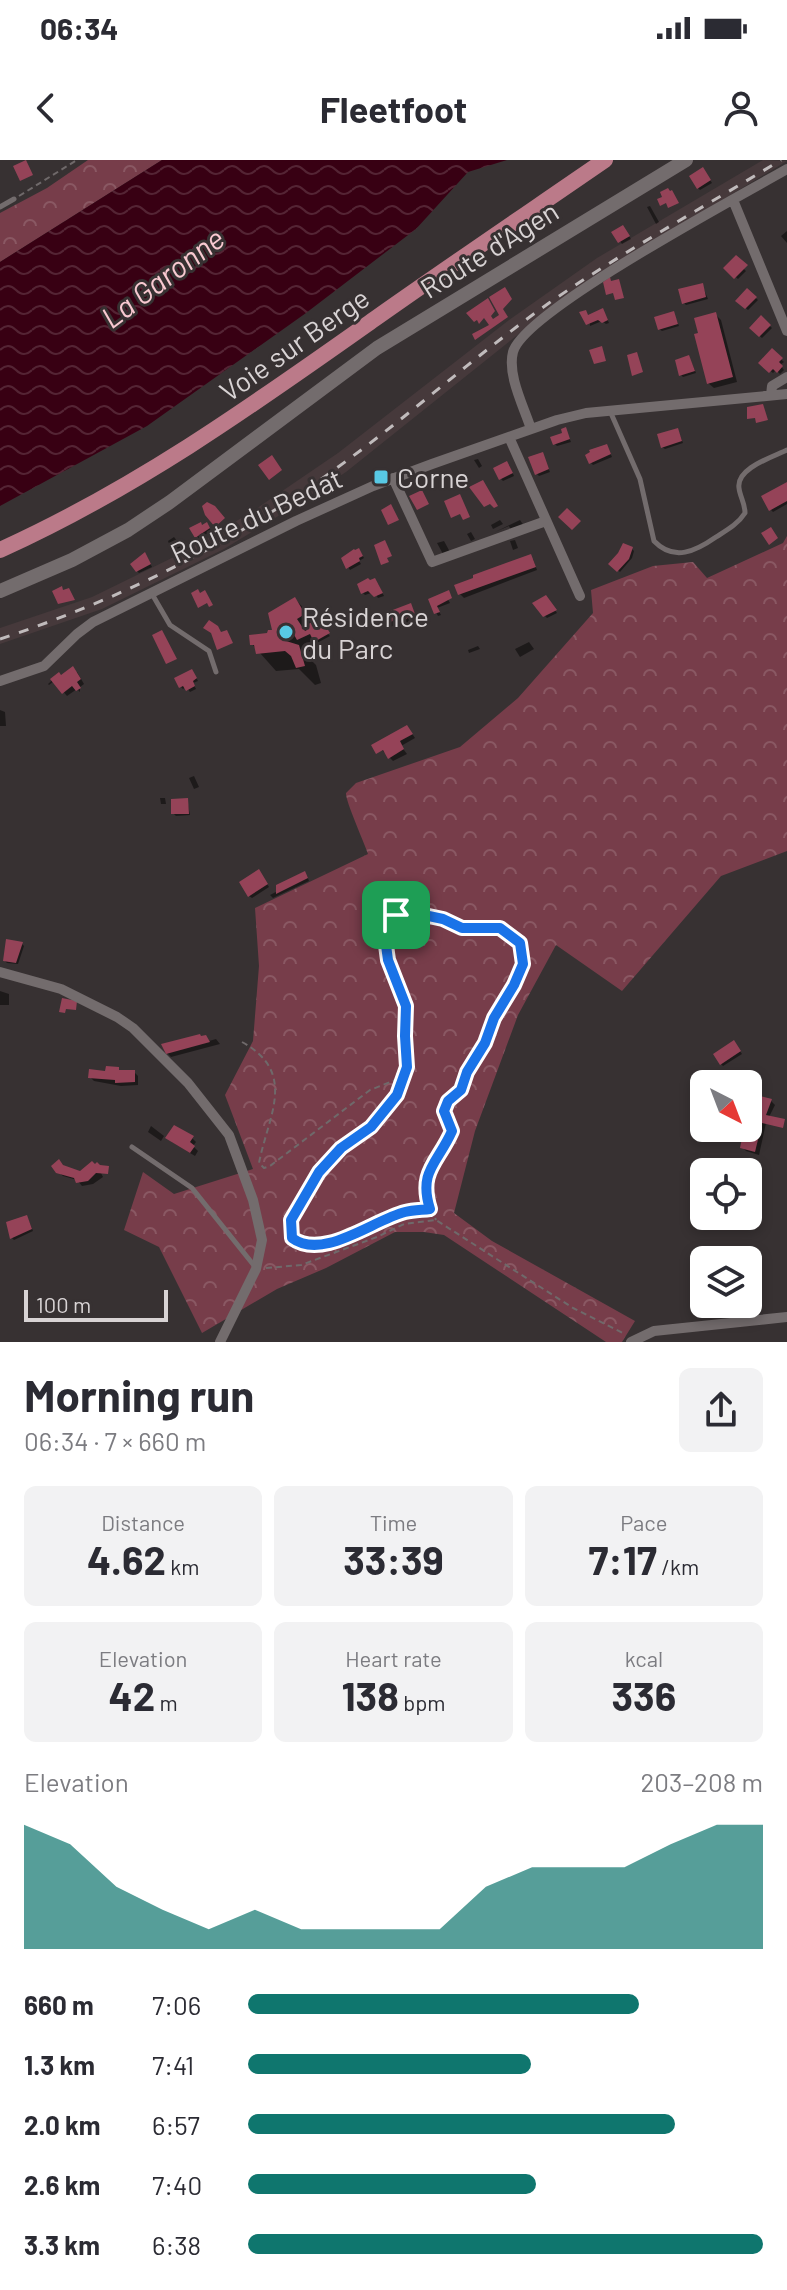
<!DOCTYPE html>
<meta charset="utf-8">
<style>
body{margin:0;font-family:Barlow,sans-serif;background:#f2f2f3;color:#2b2b33;height:100vh;display:flex;flex-direction:column;font-size:30px;white-space:nowrap}
*{box-sizing:border-box;margin:0}
p{font-size:26px;color:#7c7c81}
.icon{flex:none;width:44px;height:44px;fill:none;stroke:currentColor;stroke-width:2;stroke-linecap:round;stroke-linejoin:round}
.map{position:relative;height:1182px;overflow:hidden}
.details{display:flex;flex-direction:column;background:#fff;flex:1}
.details>*{flex:none}
.needle{width:52px;rotate:138deg}
.buttons{position:absolute;left:690px;top:910px;display:grid;gap:16px}
.buttons a{display:grid;place-items:center;width:72px;height:72px;border-radius:12px;background:#fff;box-shadow:0 4px 12px #0003;font-size:40px}
.scale{position:absolute;left:24px;bottom:20px;width:144px;box-sizing:border-box;padding-left:8px;border:4px solid #d8d3d4;border-top:0;font-size:22px;line-height:28px;white-space:nowrap;color:#d8d3d4;-webkit-text-stroke:6px #373132;paint-order:stroke}
.pin{position:absolute;display:grid;place-items:center;width:68px;height:68px;color:#fff;margin:-34px;border-radius:16px;box-shadow:0 4px 12px #0006}
.round{display:grid;place-items:center;flex:none;width:84px;height:84px;border-radius:12px;background:#f2f2f3}
.summary{display:flex;align-items:center;justify-content:space-between;height:136px;padding:0 24px}
h1{font-size:44px;font-weight:700;line-height:60px}
.stats{display:grid;grid-template-columns:repeat(3,1fr);gap:12px;height:136px;padding:8px 24px}
.stats div{display:grid;align-content:center;border-radius:12px;background:#f2f2f3;text-align:center}
.stats b{font-size:40px;font-weight:700}
.stats small{font-size:22px;font-weight:400}
.stats p{font-size:22px}
.chart{height:224px;padding:16px 24px}
.chart p{display:flex;justify-content:space-between}
.chart svg{width:100%;height:144px;margin-top:8px;fill:#0f766e;opacity:.7}
ul{padding:0 24px;list-style:none;font-size:26px}
li{display:grid;grid-template-columns:128px 96px 1fr;align-items:center;height:60px}
li i{height:20px;border-radius:10px;background:#0f766e}
.status{display:flex;justify-content:space-between;align-items:center;height:56px;padding:0 40px;background:#fff;direction:ltr}
.status svg{height:22px;fill:currentColor}
header{display:flex;justify-content:space-between;align-items:center;height:104px;padding:0 24px;background:#fff;font-size:36px;font-weight:700}
.map>svg:first-child{display:block}
.built{fill:#46393b}
.forest{fill:url(#forest-crowns)}
.water{fill:url(#water-waves)}
.shadow{fill:#0007}
.building{fill:#954358}
.lines{fill:none;stroke-linecap:round;stroke-linejoin:round}
.path{stroke:#6f696a;stroke-width:2;stroke-dasharray:6 4;stroke-linecap:butt}
.lane{stroke:#736c6d;stroke-width:5}
.street{stroke:#736c6d;stroke-width:10}
.secondary{stroke:#736c6d;stroke-width:14}
.primary{stroke:#bb7a89;stroke-width:16}
.rail{stroke:#c0bbbc;stroke-width:3;stroke-dasharray:10 10;stroke-linecap:butt}
.route-casing{stroke:#fff;stroke-width:16}
.route{stroke:#1a73e8;stroke-width:10}
.poi-dot{fill:#58c9e4;stroke:#373132;stroke-width:3}
.labels{text-anchor:middle;dominant-baseline:central;stroke-width:6;stroke-linejoin:round;paint-order:stroke}
.street-label{font-size:28px;fill:#d8d3d4;stroke:#373132}
.poi-label{font-size:28px;fill:#d8d3d4;stroke:#373132;text-anchor:start}
.water-label{font-size:30px;font-style:italic;fill:#f9c9d1;stroke:#373132}
</style>
<div class="status"><b>06:34</b><svg viewBox="0 0 49 12"><path d="M0 12V9h3v3zM5 12V6h3v6zM10 12V3h3v9zM15 12V0h3v12zM26 1h20v11H26zM47 4h2v5h-2z"/></svg></div>
<header><svg class="icon" aria-label="back" viewBox="0 0 24 24"><path d="M15 5l-7 7 7 7"/></svg>Fleetfoot<svg class="icon" aria-label="person" viewBox="0 0 24 24"><circle cx="12" cy="8" r="4"/><path d="M4 21q1-7 8-7t8 7"/></svg></header>
<div class="map">
<svg width="787" height="1182" viewBox="0 0 787 1182">
<defs>
<pattern id="forest-crowns" width="20" height="18" patternUnits="userSpaceOnUse" patternTransform="scale(2)"><rect width="20" height="18" fill="#773d4a"/><path d="M2 6a3 3 0 1 1 6 0M12 15a3 3 0 1 1 6 0" fill="none" stroke="#8a5863"/></pattern>
<pattern id="water-waves" width="16" height="10" patternUnits="userSpaceOnUse" patternTransform="scale(2)"><rect width="16" height="10" fill="#380013"/><path d="M0 5q4-4 8 0t8 0" fill="none" stroke="#542434"/></pattern>
</defs>
<rect width="100%" height="100%" fill="#373132"/>
<path class="built" d="M763 0 787 1 616 104 560 141 346 312 280 355 224 389 102 449 0 484V468L92 437 180 394 250 353 338 293 509 160 597 98Z"/>
<path class="forest" d="M88 0H162L0 102V53L47 28Z
M787 376V691L721 716 622 831 556 785 518 855 475 971 454 1053 492 1081 635 1161 622 1182H606L444 1075 424 1072H395L326 1108 277 1129 202 1173 159 1087 124 1070 143 1012 174 1034 253 1009 225 935 253 881 259 806 255 748 368 694C364 682 345 640 346 633L356 623 460 587 518 538 593 453 591 430 653 406 693 402 707 418 783 383Z"/>
<path class="water" d="M162 0H507L468 12 416 69 306 153 147 266 0 346V102Z"/>
<path class="shadow" d="M705 12 712 23 700 30 698 28Z
M650 46 659 62 656 64 647 47Z
M625 70 631 79 622 84 614 73Z
M787 71V83L781 76Z
M734 100 746 111 738 119 726 108Z
M702 125 708 139 686 145 684 143Z
M747 131 758 140 748 150 738 141Z
M603 150 609 163 606 164 602 161 590 166 589 157Z
M674 154 679 166 662 171 659 169Z
M715 154 721 160 737 222 714 228 708 223 700 174Z
M761 158 772 168 762 178 751 168Z
M774 193 784 202 780 205 784 210 780 214 776 210 773 213 761 203Z
M689 197 696 213 683 217 681 215Z
M566 270 571 282 557 286 555 284Z
M679 273 683 283 665 289 662 287Z
M607 286 612 297 593 305 591 303Z
M542 294 550 312 539 316 537 314Z
M478 299 482 306 479 308 474 300Z
M509 305 514 316 503 321 501 319Z
M787 324V344L773 352 771 350Z
M500 360 503 364 493 369 491 365Z
M520 360 524 366 511 371 509 366 495 372Z
M209 367 211 371 199 379 192 369Z
M471 372 475 379 471 381 467 374Z
M174 377 182 387 177 390 170 386 168 381Z
M515 380 518 388 513 390 510 381Z
M444 381 450 392 443 394 437 383Z
M632 389 634 391 632 398 620 412 611 404Z
M361 393 364 398 359 401 361 404 350 410 348 407Z
M147 397 152 407 139 413 137 411Z
M533 399 537 410 464 438 460 434Z
M371 424H378L384 436 378 438 374 432 365 435 363 433Z
M446 436 450 443 437 448 441 455 438 456 430 440Z
M295 439 330 476 317 483 323 493 317 497 310 491 305 494 316 505 321 523 315 525 299 509 276 511 252 484 274 472Z
M548 440 557 453 547 458 545 456Z
M411 446 417 458 400 468 397 464 386 469 382 465Z
M529 482 534 489 520 497 515 489Z
M478 486 480 489 469 493 468 490Z
M77 512 84 524 80 527V532L77 529 67 536 54 521 49 525 48 524 58 515 61 518Z
M194 514 198 521 193 523 196 529 190 532 186 527 183 529 181 527Z
M0 550 5 552 6 566H0Z
M411 572 415 578 401 586 407 594 393 601 377 585 383 590Z
M194 616 199 627 194 629 189 618Z
M160 638H165L166 644H161Z
M187 640 190 655 176 656 173 653Z
M261 714 269 727 252 738 249 736Z
M307 716 309 721 273 738 270 735Z
M22 784 24 786 18 804 7 803 5 801Z
M0 831 9 834V845H0Z
M216 879 220 884 171 897 167 893Z
M736 885 742 894 723 906 721 904Z
M118 909 121 912H134L138 916V925L121 926 94 921 90 917Z
M771 941 775 945 766 963 759 995 746 991 742 987Z
M151 966 164 976 161 981 148 972Z
M192 978 196 982 193 986 198 991 195 996 172 982Z
M97 1005 103 1017 93 1024 82 1026 77 1020 63 1016 58 1012 63 1007 83 1012Z
M28 1059 33 1071 14 1080 12 1078Z"/>
<path class="building" d="M26 0 33 15 20 21 13 6Z
M703 7 711 20 697 29 689 16Z
M668 28 670 31 672 30 679 43 668 48 666 43 660 46 657 39 662 37 660 32Z
M623 65 630 76 618 83 611 72Z
M736 95 748 105 734 119 723 108Z
M610 117 611 121 619 119 624 138 615 140 613 133 606 135 603 122Z
M703 123 706 137 682 144 678 129Z
M505 127 512 139 503 149 508 157 475 180 472 174 489 165 484 158 479 164 477 160 474 162 466 153 488 138 495 151 491 156 493 159 499 155 489 137Z
M747 128 757 137 745 149 735 141Z
M603 148 608 160 602 163 598 160 586 165 579 152 586 150 588 155Z
M674 151 678 164 658 170 654 157Z
M716 152 733 217 707 224 694 174 698 173 694 158Z
M761 155 771 165 759 177 749 168Z
M602 186 606 201 594 204 589 190Z
M772 188 783 198 779 202 783 206 777 213 773 209 769 213 758 203Z
M637 192 643 212 632 216 627 195Z
M689 195 695 211 679 216 675 200Z
M763 244 768 260 756 263 755 258 747 259V247Z
M566 267 570 279 553 285 550 277 562 273 561 269Z
M678 268 682 281 661 288 657 274Z
M607 284 611 294 589 304 585 295 590 292 589 290Z
M543 292 549 309 535 315 528 297Z
M272 295 282 310 269 320 258 305Z
M507 301 513 313 499 320 493 308Z
M483 320 498 346 494 348 490 344 484 347 469 327Z
M787 322V341L769 351 761 336Z
M422 330 429 344 417 350 409 336Z
M460 334 470 357 463 360 460 354 451 358 444 341Z
M207 342 215 346 225 358 215 367 205 355 202 346Z
M391 344 399 360 388 365 381 350Z
M567 348 581 361 572 370 558 357Z
M201 362 202 365 207 362 210 368 195 378 189 368Z
M771 367 778 378 769 385 761 373Z
M385 380 392 396 387 398 389 402 381 405 374 385Z
M623 383 633 387 629 399 617 412 608 404 618 393Z
M359 388 363 396 359 398 360 401 346 409 341 398 354 389 355 390Z
M145 392 151 404 136 412 130 404Z
M531 394 536 407 458 435 454 425 473 418V415Z
M368 418 370 420 375 418 383 433 374 437 368 431 361 434 357 424Z
M62 426 63 430 69 428 75 440 58 444 52 431Z
M198 429 200 433 205 430 213 445 209 447 207 443 198 448 191 433Z
M449 430 452 438 437 446 440 452 434 454 428 439Z
M546 435 557 450 543 457 532 443Z
M295 437 305 454 297 459 305 471 307 470 305 466 315 460 325 465 330 473 314 482 310 474 297 480 293 473 284 478 286 481 299 485 305 506 296 508 291 496 285 491 256 494 254 485H250L249 475 267 473 268 470H272L268 453Z
M411 443 415 454 395 465 393 461 380 466 377 456Z
M209 460 218 466 221 472 227 470 233 483 217 490 211 473 203 468Z
M162 470 177 499 166 504 152 475Z
M73 506 81 519 77 522 81 528 76 531 72 526 62 534 50 519 59 512 61 515Z
M192 509 197 518 193 521 195 526 186 531 183 526 179 528 174 518Z
M407 565 413 574 400 581 404 589 388 599 383 590 376 594 371 585Z
M188 638 189 654H171V639Z
M259 709 268 724 248 737 239 722Z
M305 711 308 718 276 734V725Z
M6 779 23 782 16 803 3 801Z
M62 838 77 841 76 850 66 849 65 853 59 852Z
M200 874 201 876 206 875 210 882 166 894 161 884Z
M734 880 741 891 720 905 713 894Z
M106 906 119 907V910H135V922L115 923V920L88 918 89 909 105 911Z
M756 935 772 939 766 955 785 959 783 968 762 963 755 992 740 988 743 973H746L751 961Z
M174 965 194 976 190 982 195 986 190 993 165 978Z
M59 999 63 1005 80 1011 92 1001 95 1004 97 1002 100 1005 109 1006 108 1014 96 1013 88 1021 76 1023 74 1018 56 1013 51 1006Z
M27 1055 32 1069 10 1079 6 1062Z"/>
<g class="lines">
<path class="path" d="M19 36 77 0
M242 882C298 913 268 956 259 1003L264 1008 270 1006 370 930 403 917
M430 1049C422 1050 413 1050 405 1052 373 1060 323 1101 292 1078L291 1060 319 1012 341 988 371 967 397 935 407 907 405 876 406 846 388 800 385 778 387 766 396 755 405 751 443 759 462 768H500L513 776 520 783 523 791V804L514 825 494 858 485 883 467 912 461 930 448 941 444 951 452 971 443 993 429 1008 426 1037 436 1060
M266 1108 301 1105 377 1077 404 1064 436 1060 573 1148 623 1173"/>
<path class="lane" d="M0 47 14 39
M610 251 640 319 654 381C674 402 696 391 716 377 727 370 738 364 745 353 745 343 740 337 739 328 736 308 773 297 787 290
M152 434 170 465 209 491 216 512
M132 987 192 1028 256 1108"/>
<path class="street" d="M733 40 787 171
M771 235 772 226 787 217
M531 269C524 247 507 215 513 192 524 151 740 36 787 9
M509 277 580 436
M393 318 432 402 546 361
M0 521 44 506 77 474 93 462 296 361 373 326 432 304 557 260 586 253 787 234
M0 812 61 829 117 857 133 868 188 923 229 975 253 1040 262 1080 256 1109 220 1182
M631 1182 654 1171 787 1157"/>
<path class="secondary" d="M0 431 72 400 128 370 170 342 377 188 686 0"/>
<path class="primary" d="M0 390C137 328 253 245 376 158 451 105 528 53 605 0"/>
<path class="rail" d="M0 479C125 438 243 378 349 299 417 249 480 192 549 143 624 91 704 47 781 0"/>
</g>
<g class="lines">
<g class="route-casing">
<path id="route" d="M405 751 443 759 462 768H500L520 783 523 804 514 825 494 858 485 883 467 912 461 930 448 941 444 951 452 971C438 1003 418 1011 430 1049 422 1050 413 1050 405 1052 373 1060 323 1101 292 1078L291 1060 319 1012 341 988 371 967 397 935 407 907 405 876 406 846 388 800 385 778 387 766 396 755Z"/>
</g>
<use href="#route" class="route"/>
</g>
<g class="poi-dot">
<rect x="373" y="309" width="16" height="16" rx="4"/>
<circle cx="286" cy="472" r="8"/>
</g>
<g class="labels">
<g class="street-label">
<text transform="translate(489 89) rotate(-32)">Route d'Agen</text>
<text transform="translate(294 184) rotate(-35)">Voie sur Berge</text>
<text transform="translate(256 355) rotate(-25)">Route du Bedat</text>
</g>
<g class="poi-label">
<text x="397" y="317">Corne</text>
<text x="302" y="456">Résidence<tspan x="302" dy="32">du Parc</tspan></text>
</g>
<g class="water-label">
<text transform="translate(162 117) rotate(-37)">La Garonne</text>
</g>
</g>
</svg>
<div class="buttons">
<a><svg class="needle" viewBox="-14 -14 28 28"><path d="M0-13l5 13h-10z" fill="#e53935"/><path d="M0 13l5-13h-10z" fill="#7c7c81"/></svg></a>
<a><svg class="icon" aria-label="locate" viewBox="0 0 24 24"><circle cx="12" cy="12" r="6"/><path d="M12 2v4M12 18v4M2 12h4M18 12h4"/></svg></a>
<a><svg class="icon" aria-label="layers" viewBox="0 0 24 24"><path d="M12 4l9 5-9 5-9-5zM3 14l9 5 9-5"/></svg></a>
</div>
<div class="scale">100 m</div>
<div class="pin" style="left:396px;top:755px;background:#1e9e55"><svg class="icon" aria-label="arrive" viewBox="0 0 24 24"><path d="M6 21V4h12l-3 4 3 4H6"/></svg></div>
</div>
<section class="details">
<div class="summary"><div><h1>Morning run</h1><p>06:34 · 7 × 660 m</p></div><a class="round"><svg class="icon" aria-label="share" viewBox="0 0 24 24"><path d="M12 15V3M7 8l5-5 5 5M5 13v7h14v-7"/></svg></a></div>
<div class="stats">
<div><p>Distance</p><b>4.62<small> km</small></b></div>
<div><p>Time</p><b>33:39</b></div>
<div><p>Pace</p><b>7:17<small> /km</small></b></div>
</div>
<div class="stats">
<div><p>Elevation</p><b>42<small> m</small></b></div>
<div><p>Heart rate</p><b>138<small> bpm</small></b></div>
<div><p>kcal</p><b>336</b></div>
</div>
<div class="chart"><p><span>Elevation</span>203–208 m</p>
<svg viewBox="0 0 160 44" preserveAspectRatio="none"><path d="M0 44V6L10 12L20 25L30 32L40 38L50 32L60 38L70 38L80 38L90 38L100 25L110 19L120 19L130 19L140 12L150 6L160 6V44z"/></svg>
</div>
<ul>
<li><b>660 m</b>7:06<i style="width:76%"></i></li>
<li><b>1.3 km</b>7:41<i style="width:55%"></i></li>
<li><b>2.0 km</b>6:57<i style="width:83%"></i></li>
<li><b>2.6 km</b>7:40<i style="width:56%"></i></li>
<li><b>3.3 km</b>6:38<i style="width:100%"></i></li>
</ul>
</section>
